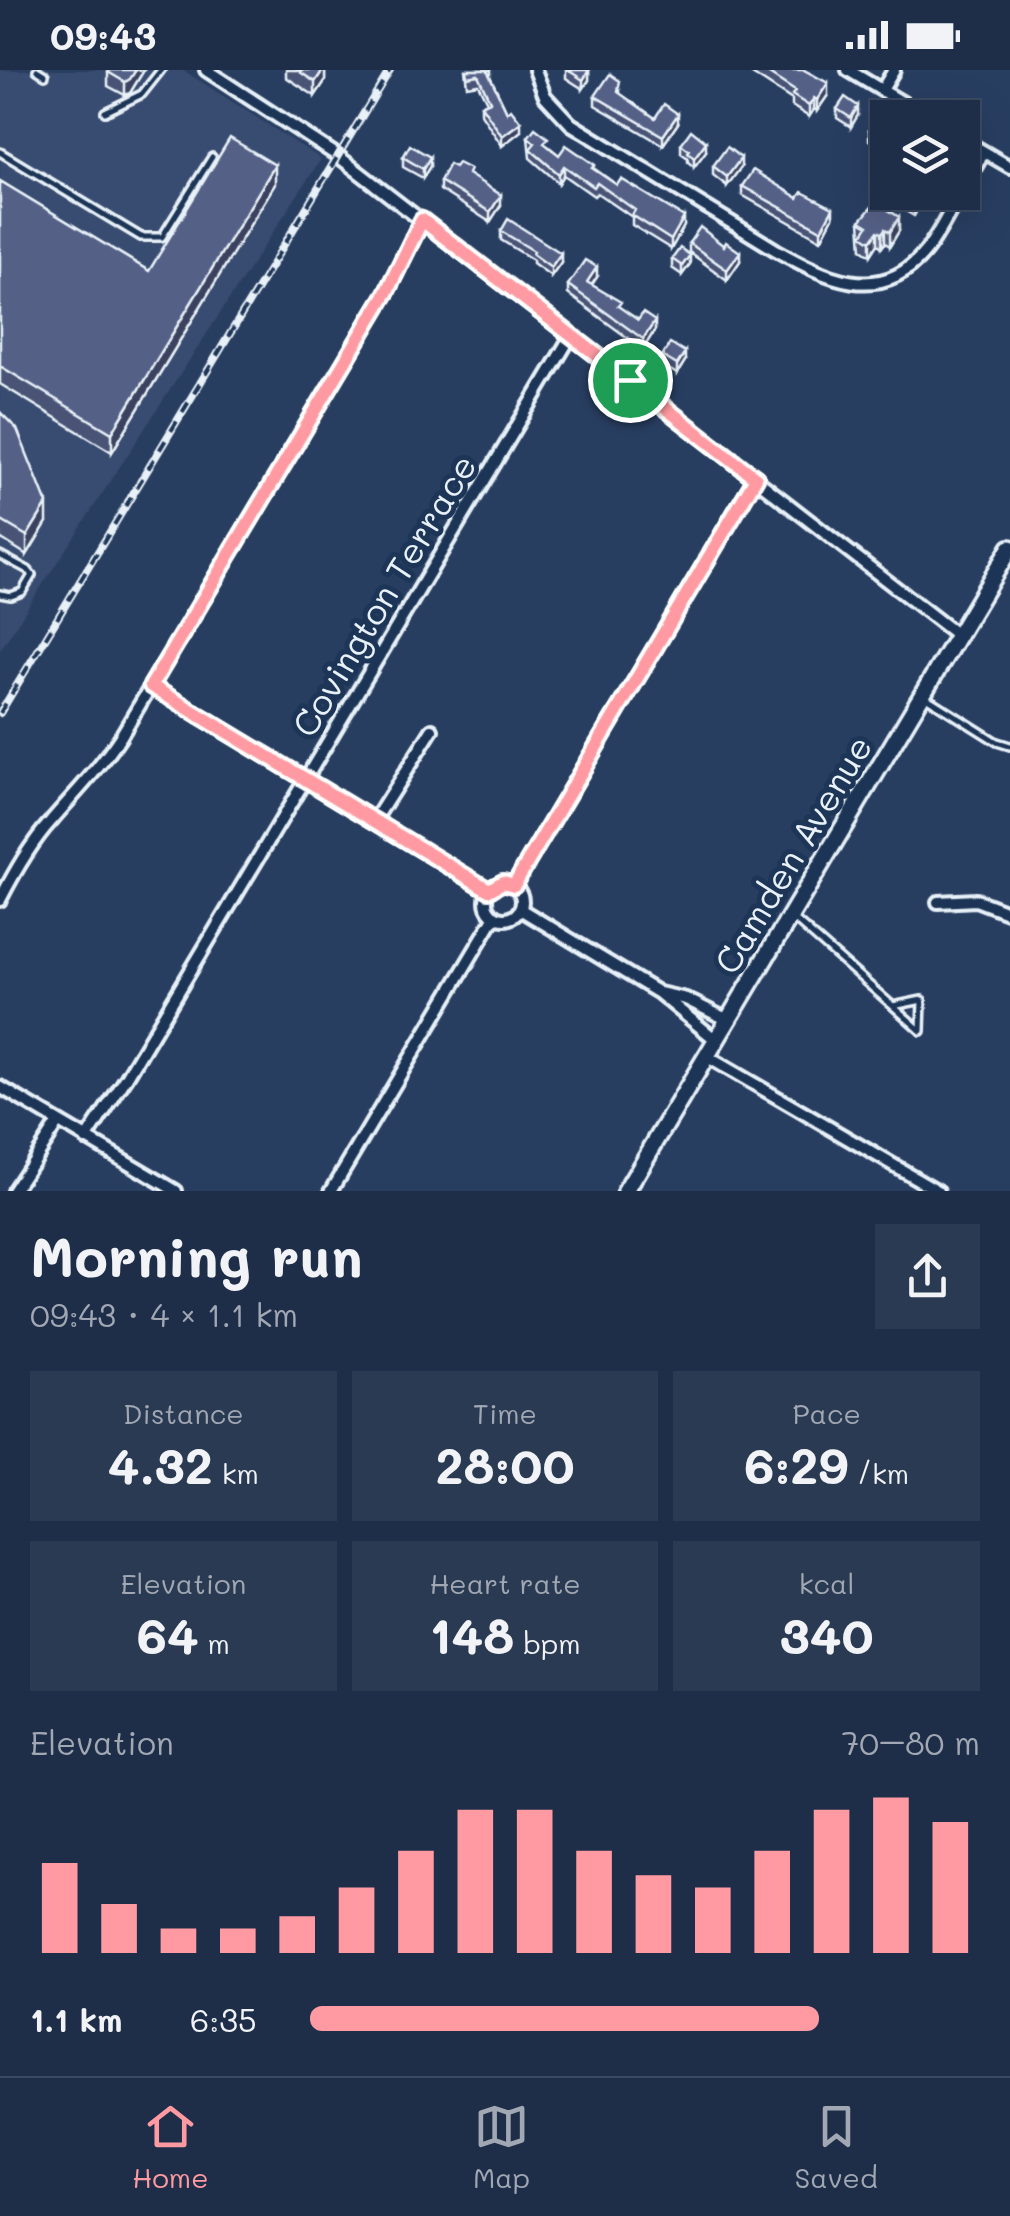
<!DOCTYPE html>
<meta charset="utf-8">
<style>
body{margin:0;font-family:Mali,sans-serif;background:#2b3a53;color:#f1f3f6;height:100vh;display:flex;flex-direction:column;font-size:38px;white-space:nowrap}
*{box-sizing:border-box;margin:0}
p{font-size:32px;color:#a1a8b4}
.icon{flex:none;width:55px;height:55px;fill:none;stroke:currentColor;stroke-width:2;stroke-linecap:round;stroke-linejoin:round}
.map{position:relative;height:1121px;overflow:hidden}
.sheet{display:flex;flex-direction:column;background:#1e2e49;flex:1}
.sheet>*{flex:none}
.tools{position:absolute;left:870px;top:30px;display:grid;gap:20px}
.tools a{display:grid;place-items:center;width:110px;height:110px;border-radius:0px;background:#1e2e49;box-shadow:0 10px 40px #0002,0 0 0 2px #3c4a61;font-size:50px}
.pin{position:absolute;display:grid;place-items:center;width:85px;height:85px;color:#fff;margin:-42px;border:5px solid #fff;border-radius:50%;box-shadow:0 2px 10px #0007}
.round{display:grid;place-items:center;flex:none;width:105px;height:105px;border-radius:0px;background:#2b3a53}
.headline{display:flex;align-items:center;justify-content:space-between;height:170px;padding:0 30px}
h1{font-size:55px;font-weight:800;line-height:75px}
.stats{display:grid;grid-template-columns:repeat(3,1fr);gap:15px;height:170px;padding:10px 30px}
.stats div{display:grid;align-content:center;border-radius:0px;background:#2b3a53;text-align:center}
.stats b{font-size:50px;font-weight:800}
.stats small{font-size:28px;font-weight:400}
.stats p{font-size:28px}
.chart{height:280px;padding:20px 30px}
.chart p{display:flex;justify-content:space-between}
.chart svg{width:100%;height:180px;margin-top:10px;stroke:#ff9aa2;stroke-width:6}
ul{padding:0 30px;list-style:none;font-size:32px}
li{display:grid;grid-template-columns:160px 120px 1fr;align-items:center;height:75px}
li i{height:25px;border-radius:12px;background:#ff9aa2}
.status{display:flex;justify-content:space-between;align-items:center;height:70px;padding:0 50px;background:#1e2e49;direction:ltr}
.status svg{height:28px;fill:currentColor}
.dock{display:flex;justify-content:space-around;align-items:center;height:140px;border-top:2px solid #3c4a61;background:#1e2e49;font-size:28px;color:#a1a8b4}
.dock a{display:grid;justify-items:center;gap:5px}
.dock .current{color:#ff9aa2}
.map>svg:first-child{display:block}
.built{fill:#394b6f}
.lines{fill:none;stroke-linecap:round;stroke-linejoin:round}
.service-casing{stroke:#e8f1f8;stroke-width:12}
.minor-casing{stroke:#e8f1f8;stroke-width:18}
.secondary-casing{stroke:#e8f1f8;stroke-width:22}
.service{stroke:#1d3557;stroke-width:5}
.minor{stroke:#1d3557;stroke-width:10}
.secondary{stroke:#1d3557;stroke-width:15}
.rail-casing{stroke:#e8f1f8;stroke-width:8}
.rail{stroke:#1d3557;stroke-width:4;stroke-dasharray:11;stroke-linecap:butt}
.wall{fill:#485374;stroke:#e8f1f8;stroke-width:2.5}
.shaded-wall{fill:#3b435e;stroke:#e8f1f8;stroke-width:2.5}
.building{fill:#546087;stroke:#e8f1f8;stroke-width:2.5}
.route-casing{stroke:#fff;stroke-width:20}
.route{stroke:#ff9aa2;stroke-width:12}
.labels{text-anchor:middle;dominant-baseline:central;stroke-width:10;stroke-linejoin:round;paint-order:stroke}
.street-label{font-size:35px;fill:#e8f1f8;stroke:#1d3557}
</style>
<div class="status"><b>09:43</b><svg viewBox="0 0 49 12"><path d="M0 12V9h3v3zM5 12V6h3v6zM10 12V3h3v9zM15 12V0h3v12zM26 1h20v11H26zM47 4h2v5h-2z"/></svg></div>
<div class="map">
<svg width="1010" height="1121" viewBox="0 0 1010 1121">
<rect width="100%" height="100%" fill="#283e61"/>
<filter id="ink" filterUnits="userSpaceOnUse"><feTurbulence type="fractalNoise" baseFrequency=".01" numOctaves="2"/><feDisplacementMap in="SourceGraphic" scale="20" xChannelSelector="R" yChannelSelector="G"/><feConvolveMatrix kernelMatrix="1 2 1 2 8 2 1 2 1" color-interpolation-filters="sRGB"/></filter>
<g filter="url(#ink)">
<path class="built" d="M0 0H183L321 89 0 580Z"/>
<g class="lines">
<g class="service-casing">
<path id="service" d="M37 0 45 5
M105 42 142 24 161 0
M0 82 141 167H162L212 87
M0 485 28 500 32 505 22 522 11 526 0 524
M924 626 997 672 1010 676
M793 848 893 936 922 930 921 961 893 936"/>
</g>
<g class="minor-casing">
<path id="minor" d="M206 0 338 86 957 565
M535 0 545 26 571 54 776 180C824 207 880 236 924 183 939 165 949 142 961 122
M848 0 928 48
M882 20 894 0
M962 69 1010 97
M962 120 984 82
M151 616 489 821
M374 751 432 660
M486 831a18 18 0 1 1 36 0a18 18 0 1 1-36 0Z
M514 815 756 407
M0 830C14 803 30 774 51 751 76 722 100 698 121 666L386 223 422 150
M938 832 976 830 1010 843
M520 839 659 923 686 929 728 950
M660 924 716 970
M706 986 938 1121
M0 1017 176 1121
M86 1069 127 1007 571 266
M13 1121 58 1052
M331 1121 495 846"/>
</g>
<g class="secondary-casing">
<path id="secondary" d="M626 1121 1010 478"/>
</g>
<use href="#service" class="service"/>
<use href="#minor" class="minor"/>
<use href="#secondary" class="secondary"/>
<g class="rail-casing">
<path id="rail" d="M0 643 390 0"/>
</g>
<use href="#rail" class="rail"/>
</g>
<path class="wall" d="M144 0 130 23 125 25 108 16V2Z
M286 0H325V11L315 26 286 7Z
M465 0H491V4H489L507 42 521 61 502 76 481 44V35L487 32 478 14 467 16Z
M566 0H589V10L583 19 566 8Z
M746 0H804L828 25 817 41 814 39 809 47 792 36V30Z
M620 20V24L655 48 678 53 663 75 595 35V26Z
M837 39 858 45 851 57 837 48Z
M888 53V72L883 79 869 70V60Z
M528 67 548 76 559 85 595 99 617 115 684 156 671 179 632 155V147L597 123 594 126 564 105 559 113 530 88Z
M681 74 706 81 694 97 688 92V88L681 83Z
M403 87 430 96 423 108 403 97Z
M713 96 741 97 727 116 713 105Z
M470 106 501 135 490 152 440 120V111Z
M0 111 149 201 275 114 112 382 0 314Z
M742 116 798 128 833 147 821 170 742 125Z
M894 125 922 131 914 146 894 134Z
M860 151 899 161 890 176 885 173 882 177 878 174 871 185 862 179Z
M501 161 561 192 551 206 533 193V190L501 170Z
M689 173 740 191 727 210 689 182Z
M672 189 690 194 682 205 672 198Z
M597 207 591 215 621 239 655 260 643 279 568 224V215Z
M662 286 685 291 677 304 662 295Z
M0 342 47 452 27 485 0 468Z"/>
<path class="shaded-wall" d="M136 0H144L130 23 125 25V12Z
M323 0H325V11L315 26V12Z
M589 0V10L583 19V10Z
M828 13V25L817 41V30Z
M814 28V39L809 47V36Z
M858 36V45L851 57V48Z
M678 44V53L663 75V66Z
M521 52V61L502 76V66Z
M888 63V72L883 79V70Z
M706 72V81L694 97V88Z
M430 87V96L423 108V99Z
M741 88V97L727 116V107Z
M275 95V114L112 382V363Z
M564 96V105L559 113V104Z
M922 122V131L914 146V136Z
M501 125V135L490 152V142Z
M833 138V147L821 170V160Z
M684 147V156L671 179V170Z
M899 147V161L890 176V162Z
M885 159V173L882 177V163Z
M878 161V174L871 185V171Z
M740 182V191L727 210V200Z
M561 183V192L551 206V197Z
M690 185V194L682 205V196Z
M597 197V207L587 222V212Z
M655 251V260L643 279V269Z
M685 282V291L677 304V295Z
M47 434V452L27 485V466Z"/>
<path class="building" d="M109 0H136L130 9 125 12 108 2Z
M297 0H323L315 12Z
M466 0H487L507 42 511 39 521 52 502 66 481 35 490 31 478 5 467 7Z
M568 0H589L583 10Z
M763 0H804L828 13 817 30 814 28 809 36 792 25 795 21Z
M610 4 620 11 618 22 655 48 664 34 678 44 663 66 595 26Z
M845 27 858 36 851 48 837 39Z
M878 46 888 53V63L883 70 869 60Z
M535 58 548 68 544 73 559 85 566 75 595 95 592 98 617 115 621 109 684 147 671 170 632 145 635 140 597 113 594 117 564 96 559 104 530 79 535 73 528 67Z
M691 60 706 72 694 88 688 82 689 80 681 74Z
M230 68 275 95 112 363 0 296V111L149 201Z
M410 75 430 87 423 99 403 87Z
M727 77 741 88 727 107 713 96Z
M458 93 470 99 468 104 501 125 490 142 440 111 449 94 455 97Z
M753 100 798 128 802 122 833 138 821 160 742 116Z
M895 122H922L914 136 894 125Z
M876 132 899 147 890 162 885 159 882 163 878 161 871 171 862 165 868 156 860 151Z
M508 149 561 183 551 197 533 184 534 181 501 161Z
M700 157 724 176 726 172 740 182 727 200 689 173Z
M680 178 690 185 682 196 672 189Z
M585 190 597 197 587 212 621 232 618 236 638 250 643 243 655 251 643 269 568 215Z
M670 273 685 282 677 295 662 286Z
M0 342 17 359 47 434 27 466 0 450Z"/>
</g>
<g class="lines" filter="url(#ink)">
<g class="route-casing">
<path id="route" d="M422 150 756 408 514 815 503 812 489 820 151 616 386 223Z"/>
</g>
<use href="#route" class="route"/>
</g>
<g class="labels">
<g class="street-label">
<text transform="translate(383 525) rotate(-59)">Covington Terrace</text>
<text transform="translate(792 784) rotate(-59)">Camden Avenue</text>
</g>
</g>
</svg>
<div class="tools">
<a><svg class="icon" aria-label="layers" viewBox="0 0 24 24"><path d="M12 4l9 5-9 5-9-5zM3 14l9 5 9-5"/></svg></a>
</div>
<div class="pin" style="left:630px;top:310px;background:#1e9e55"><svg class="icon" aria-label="arrive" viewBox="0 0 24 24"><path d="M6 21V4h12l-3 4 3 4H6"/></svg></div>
</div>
<section class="sheet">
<div class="headline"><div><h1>Morning run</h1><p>09:43 · 4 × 1.1 km</p></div><a class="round"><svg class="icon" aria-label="share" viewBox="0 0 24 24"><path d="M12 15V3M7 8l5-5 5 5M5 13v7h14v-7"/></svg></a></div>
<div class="stats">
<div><p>Distance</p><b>4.32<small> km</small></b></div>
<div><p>Time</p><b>28:00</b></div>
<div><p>Pace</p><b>6:29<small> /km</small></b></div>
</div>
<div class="stats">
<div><p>Elevation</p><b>64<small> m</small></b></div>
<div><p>Heart rate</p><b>148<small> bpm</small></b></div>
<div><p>kcal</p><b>340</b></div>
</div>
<div class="chart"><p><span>Elevation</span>70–80 m</p>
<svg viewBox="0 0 160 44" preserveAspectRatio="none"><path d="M5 44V22M15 44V32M25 44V38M35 44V38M45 44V35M55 44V28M65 44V19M75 44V9M85 44V9M95 44V19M105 44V25M115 44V28M125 44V19M135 44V9M145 44V6M155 44V12"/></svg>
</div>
<ul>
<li><b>1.1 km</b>6:35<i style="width:76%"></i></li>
</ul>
</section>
<nav class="dock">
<a class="current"><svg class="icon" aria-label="home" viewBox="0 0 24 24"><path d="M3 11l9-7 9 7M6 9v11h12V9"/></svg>Home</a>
<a><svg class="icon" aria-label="map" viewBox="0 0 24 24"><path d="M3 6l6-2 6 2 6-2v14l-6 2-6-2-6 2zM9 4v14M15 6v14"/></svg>Map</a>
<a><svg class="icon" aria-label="saved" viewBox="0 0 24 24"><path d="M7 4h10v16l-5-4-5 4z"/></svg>Saved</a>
</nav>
